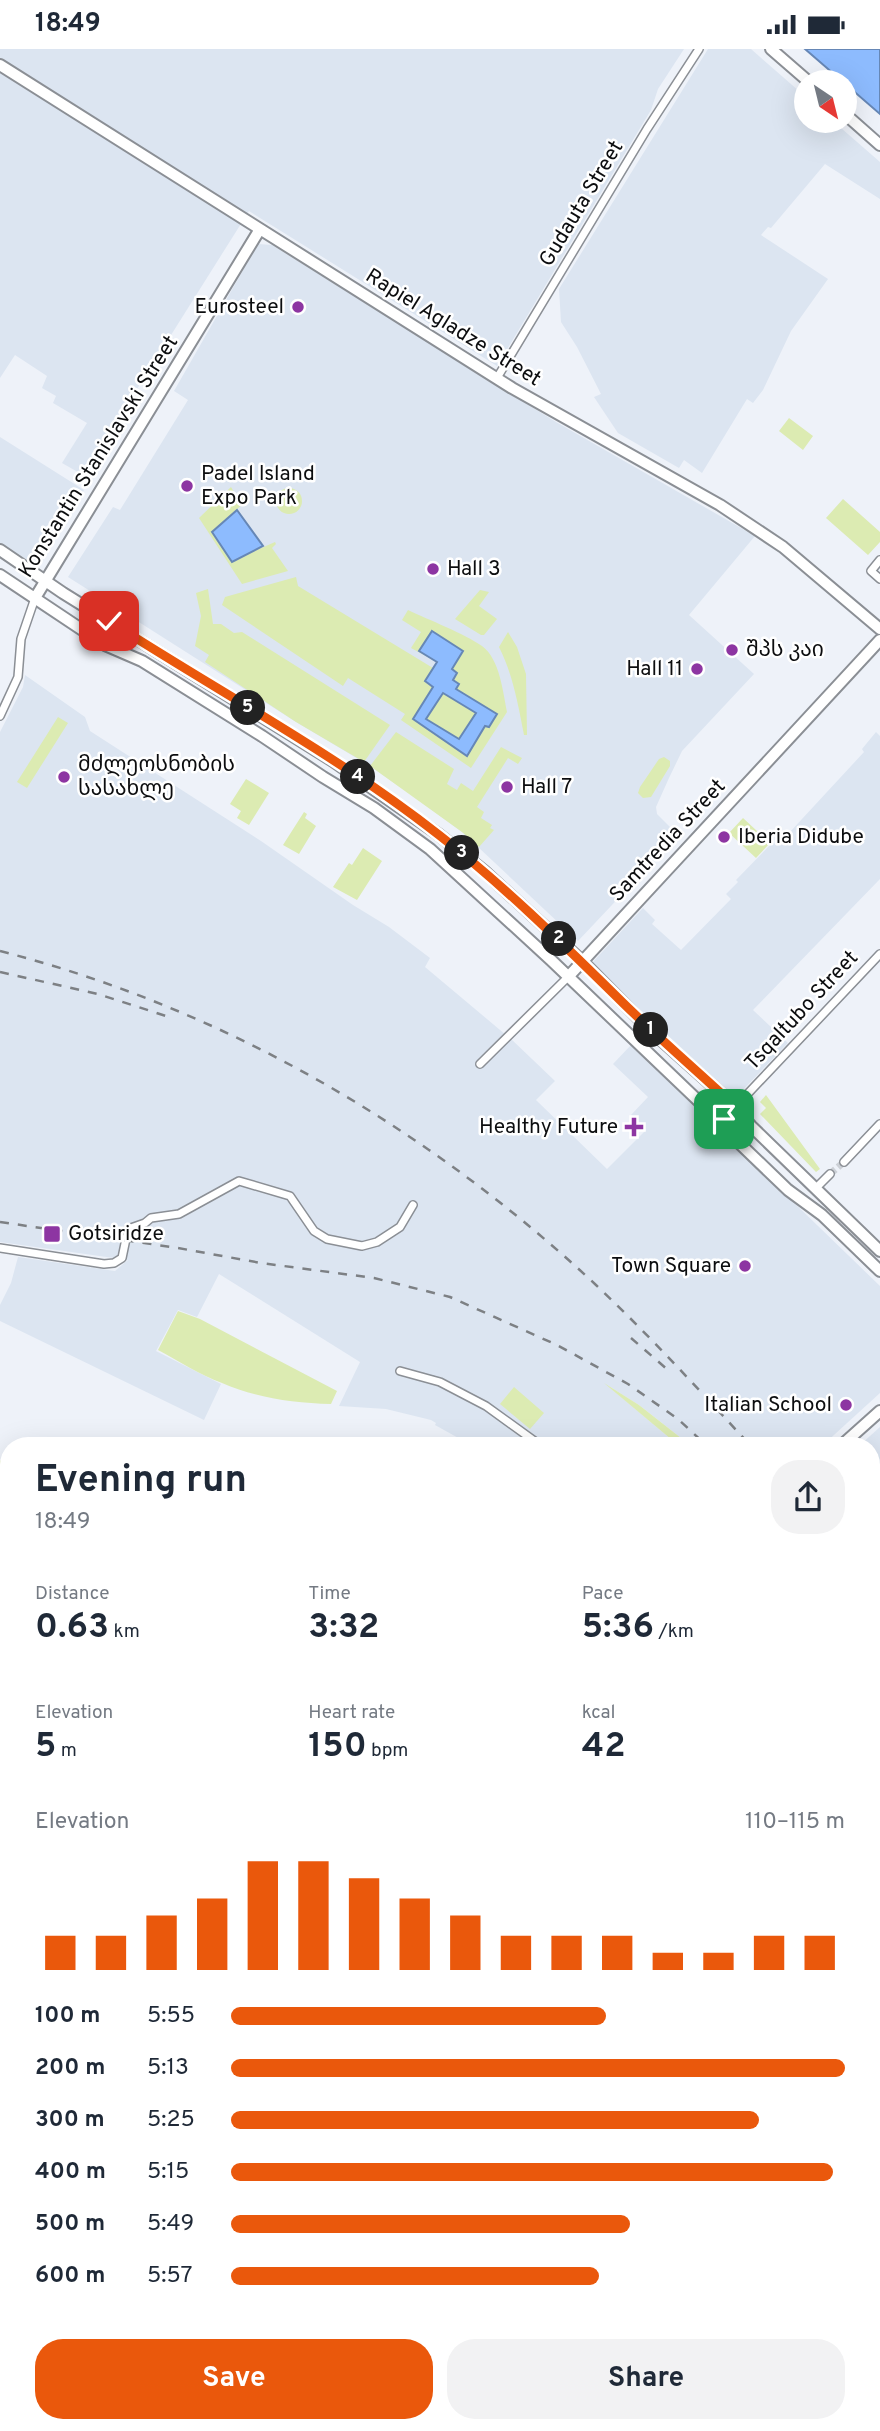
<!DOCTYPE html>
<meta charset="utf-8">
<style>
body{margin:0;font-family:Overpass,"Noto Sans Georgian",sans-serif;background:#f2f2f3;color:#1f2937;height:100vh;display:flex;flex-direction:column;font-size:26px;white-space:nowrap}
*{box-sizing:border-box;margin:0}
p{font-size:23px;color:#747a83}
.icon{flex:none;width:38px;height:38px;fill:none;stroke:currentColor;stroke-width:2;stroke-linecap:round;stroke-linejoin:round}
.map{position:relative;flex:1;overflow:hidden}
.details{position:absolute;left:0px;top:1388px;width:880px;height:996px;display:flex;flex-direction:column;background:#fff;border-radius:28px 28px 0 0;box-shadow:0 7px 28px #0002}
.details>*{flex:none}
.needle{width:46px;rotate:145deg}
.buttons{position:absolute;left:794px;top:21px;display:grid;gap:14px}
.buttons a{display:grid;place-items:center;width:63px;height:63px;border-radius:50%;background:#fff;box-shadow:0 7px 28px #0002;font-size:35px}
.pin{position:absolute;display:grid;place-items:center;width:60px;height:60px;color:#fff;margin:-30px;border-radius:14px;box-shadow:0 4px 10px #0006}
.km{position:absolute;width:35px;height:35px;margin:-18px;border-radius:50%;background:#222;color:#fff;font-size:19px;line-height:35px;text-align:center}
.round{display:grid;place-items:center;flex:none;width:74px;height:74px;border-radius:28px;background:#f2f2f3}
.overview{display:flex;align-items:center;justify-content:space-between;height:119px;padding:0 35px}
h1{font-size:38px;font-weight:700;line-height:52px}
.stats{display:grid;grid-template-columns:repeat(3,1fr);gap:10px;height:119px;padding:7px 35px}
.stats div{display:grid;align-content:center}
.stats b{font-size:35px;font-weight:700}
.stats small{font-size:19px;font-weight:400}
.stats p{font-size:19px}
.chart{height:196px;padding:14px 35px}
.chart p{display:flex;justify-content:space-between}
.chart svg{width:100%;height:126px;margin-top:7px;stroke:#ea580c;stroke-width:6}
.action{display:flex;gap:14px;margin-top:auto;padding:14px 35px}
.action a{flex:1;height:80px;border-radius:28px;background:#ea580c;color:#fff;font-size:28px;font-weight:700;line-height:80px;text-align:center}
.action a+a{background:#f2f2f3;color:#1f2937}
ul{padding:0 35px;list-style:none;font-size:23px}
li{display:grid;grid-template-columns:112px 84px 1fr;align-items:center;height:52px}
li i{height:18px;border-radius:9px;background:#ea580c}
.status{display:flex;justify-content:space-between;align-items:center;height:49px;padding:0 35px;background:#fff;direction:ltr}
.status svg{height:19px;fill:currentColor}
.map>svg:first-child{display:block}
.built{fill:#dce5f1}
.green{fill:#dcebb2}
.water{fill:#8dbbfe;stroke:#6687b6;stroke-width:2;fill-rule:evenodd}
.lines{fill:none;stroke-linecap:round;stroke-linejoin:round}
.street-tunnel{stroke:#ccd0d6;stroke-width:7;stroke-dasharray:7 3.5;stroke-linecap:butt}
.street-casing{stroke:#8b8f95;stroke-width:10}
.secondary-casing{stroke:#8b8f95;stroke-width:14}
.primary-casing{stroke:#8b8f95;stroke-width:14}
.street{stroke:#fff;stroke-width:7}
.secondary{stroke:#fff;stroke-width:10}
.primary{stroke:#fff;stroke-width:10}
.rail{stroke:#7d8084;stroke-width:2.5;stroke-dasharray:9 9;stroke-linecap:butt}
.route-casing{stroke:#fff;stroke-width:14}
.route{stroke:#ea580c;stroke-width:9}
.poi-dot{fill:#8d35a2;stroke:#fff;stroke-width:2.5}
.labels{text-anchor:middle;dominant-baseline:central;stroke-width:5;stroke-linejoin:round;paint-order:stroke}
.street-label{font-size:21px;fill:#0c0d0f;stroke:#fff}
.poi-label{font-size:21px;fill:#0c0d0f;stroke:#fff;text-anchor:start}
</style>
<div class="status"><b>18:49</b><svg viewBox="0 0 49 12"><path d="M0 12V9h3v3zM5 12V6h3v6zM10 12V3h3v9zM15 12V0h3v12zM26 1h20v11H26zM47 4h2v5h-2z"/></svg></div>
<div class="map">
<svg width="880" height="2382" viewBox="0 0 880 2382">
<rect width="100%" height="100%" fill="#eef2f9"/>
<path class="built" d="M0 0H684L658 40 651 61 497 317 249 162 83 426 62 414 87 374 53 354 56 347 42 339 47 327 15 306 0 329Z
M708 0H751L807 49V72H833L880 113V150L825 115 771 179 768 178 761 186 828 230 791 282 763 341 753 354 747 350 702 424 684 411 679 419 618 384 594 348 601 345 577 298 561 273 559 240Z
M258 195 272 196 556 373 755 487 689 566 754 625 682 702 669 729 656 758 657 765 678 786 578 892 462 783 413 747 370 717 296 673 68 528 113 458 120 461 188 351 174 342Z
M0 388 84 441 41 512 34 515 0 494Z
M25 626 85 668 90 682 261 792 353 856 389 878 430 909 425 918 506 986 476 1016 479 1017 510 989 555 1032 536 1051 607 1120 646 1081 631 1066 648 1048 613 1015 631 996 880 1237V1344L823 1396H690L639 1356 607 1336 678 1396H471L435 1376 436 1374 431 1371 386 1360 339 1357 360 1313 219 1225 197 1268 178 1261 156 1302 221 1335 204 1371 0 1272V1256L11 1234 18 1208 115 1222 128 1211 0 1193V683L23 638Z
M876 683 880 687V830L753 961 788 994 734 1050 731 1051 590 916 643 859 655 871 652 875 681 901 731 850 726 845 738 833 736 831 773 793 777 797 864 703 862 700Z
M880 1378V1732L872 1715V1396H860Z
M9 1508V1577L0 1573V1526Z
M0 1617 9 1621V1696L0 1701Z
M9 1715V1831L0 1825V1720Z
M0 1844 9 1850V2039L0 2032Z
M880 1877V2382H221L212 2375H872V1883Z"/>
<path class="green" d="M789 369 813 387 803 401 779 382Z
M231 438 237 448 241 446 246 452 212 483 232 512 275 493 276 495 272 499 288 522 242 535 199 469Z
M276 452a13 13 0 1 1 26 0a13 13 0 1 1-26 0Z
M843 450 880 483V493L868 506 826 469Z
M296 528 298 537 433 619 437 613 411 599 421 583 402 571 408 561C429 571 465 585 482 597 500 610 503 644 507 663L471 719 401 671 405 665 348 629 343 637 222 556 225 548Z
M208 540 213 575H221L234 584 242 583 390 676 364 713 296 673 205 613 209 606 195 597 201 567 196 544Z
M480 541 489 543 479 557 497 570 484 586H481L455 570Z
M508 583 517 598 526 625 527 686H524C518 655 513 626 499 598Z
M58 668 68 674 27 739 17 733Z
M396 683 454 720 447 735 457 741 461 734 473 742 501 698 522 709 518 715 508 709 477 758 484 763 481 769 492 776 490 779 494 781 479 798 462 783 370 717Z
M664 708 670 712V717L651 748 643 749 638 744 640 738 659 710Z
M246 730 269 744 249 776 237 769 241 762 230 755Z
M304 763 307 765 305 769 316 777 299 805 283 796Z
M743 769 770 794 756 809 729 784Z
M363 799 382 812 357 851 333 838 349 814 352 816Z
M766 1046 820 1120 816 1123 760 1065 766 1059 760 1053Z
M178 1262 200 1270 337 1342 331 1355C293 1354 257 1349 222 1334 200 1326 179 1312 158 1301Z
M604 1334 639 1356 690 1396H678Z
M514 1338 544 1364 530 1380 500 1355Z
M0 1411 9 1419V1495L0 1491Z
M0 2032 9 2039V2353L0 2346Z"/>
<path class="water" d="M805 0H880V65Z
M237 461 263 497 232 513 212 483Z
M432 582 463 602 452 620 457 624 453 631 459 635 456 640 497 665 489 678 485 677 467 707 413 670 433 638 425 632 437 613 419 602ZM443 644 476 664 459 690 426 670Z"/>
<g class="lines">
<path class="street-tunnel" d="M830 1125 844 1113"/>
<g class="street-casing">
<path id="street" d="M497 329 647 80 699 0
M880 511 871 522 880 530
M0 667 18 628 21 590 35 549
M480 1015 568 928
M720 1074 880 905
M844 1113 880 1075
M816 1139 830 1125
M0 1199 104 1215 114 1214 122 1209 128 1180 145 1174 151 1169 179 1165 239 1132 290 1147 314 1182 327 1190 362 1197 377 1193 400 1178 413 1156
M400 1322 440 1333 486 1357 540 1396
M0 1615 9 1619
M872 1904 880 1916
M872 2226 880 2220
M666 2375 672 2382
M841 2375 842 2377 880 2379"/>
</g>
<g class="secondary-casing">
<path id="secondary" d="M0 16 512 339 720 456 783 498 880 580
M0 501 63 544 333 712 438 785 484 822 583 913 650 981 725 1048 751 1077 880 1202
M0 526 105 596 142 612 262 687 323 728 374 759 430 800 551 911 710 1063 737 1092 788 1141 822 1166 880 1222
M35 549 260 180
M568 928 880 591
M842 1396 880 1362
M0 1712 9 1706
M872 1742 880 1761
M0 1834 9 1840
M872 1852 880 1841
M124 2382 134 2375"/>
</g>
<g class="primary-casing">
<path id="primary" d="M771 0 809 33
M845 65 880 96
M0 2373 12 2382"/>
</g>
<use href="#street" class="street"/>
<use href="#secondary" class="secondary"/>
<use href="#primary" class="primary"/>
<path class="rail" d="M0 902C223 959 428 1079 596 1236 650 1287 700 1342 750 1396
M0 923 98 945 166 967
M0 1173 178 1199 261 1214 374 1229 450 1248 557 1296 628 1335 678 1370 706 1396
M631 1289 668 1321
M872 1549 880 1560
M872 1583 880 1594
M872 1606 880 1618"/>
</g>
<g class="lines">
<g class="route-casing">
<path id="route" d="M109 572C219 643 336 705 439 786 502 835 559 891 616 947 651 982 688 1014 725 1048L735 1059 724 1070"/>
</g>
<use href="#route" class="route"/>
</g>
<g class="poi-dot">
<circle cx="298" cy="258" r="7"/>
<circle cx="187" cy="437" r="7"/>
<circle cx="433" cy="520" r="7"/>
<circle cx="732" cy="601" r="7"/>
<circle cx="697" cy="620" r="7"/>
<circle cx="64" cy="728" r="7"/>
<circle cx="507" cy="738" r="7"/>
<circle cx="724" cy="788" r="7"/>
<path d="M630.5 1067.5h7v7h7v7h-7v7h-7v-7h-7v-7h7z"/>
<rect x="43" y="1176" width="18" height="18" rx="3.5"/>
<circle cx="745" cy="1217" r="7"/>
<circle cx="846" cy="1356" r="7"/>
</g>
<g class="labels">
<g class="street-label">
<text transform="translate(582 155) rotate(-59)">Gudauta Street</text>
<text transform="translate(453 279) rotate(32)">Rapiel Agladze Street</text>
<text transform="translate(99 408) rotate(-58)">Konstantin Stanislavski Street</text>
<text transform="translate(668 792) rotate(-47)">Samtredia Street</text>
<text transform="translate(802 962) rotate(-47)">Tsqaltubo Street</text>
</g>
<g class="poi-label">
<text x="284" y="258" text-anchor="end">Eurosteel</text>
<text x="201" y="425">Padel Island<tspan x="201" dy="24">Expo Park</tspan></text>
<text x="447" y="520">Hall 3</text>
<text x="746" y="601">შპს კაი</text>
<text x="683" y="620" text-anchor="end">Hall 11</text>
<text x="78" y="716">მძლეოსნობის<tspan x="78" dy="24">სასახლე</tspan></text>
<text x="521" y="738">Hall 7</text>
<text x="738" y="788">Iberia Didube</text>
<text x="618" y="1078" text-anchor="end">Healthy Future</text>
<text x="68" y="1185">Gotsiridze</text>
<text x="731" y="1217" text-anchor="end">Town Square</text>
<text x="832" y="1356" text-anchor="end">Italian School</text>
</g>
</g>
</svg>
<div class="buttons">
<a><svg class="needle" viewBox="-14 -14 28 28"><path d="M0-13l5 13h-10z" fill="#e53935"/><path d="M0 13l5-13h-10z" fill="#747a83"/></svg></a>
</div>
<div class="pin" style="left:724px;top:1070px;background:#1e9e55"><svg class="icon" aria-label="arrive" viewBox="0 0 24 24"><path d="M6 21V4h12l-3 4 3 4H6"/></svg></div>
<div class="pin" style="left:109px;top:572px;background:#d93025"><svg class="icon" aria-label="check" viewBox="0 0 24 24"><path d="M5 12l5 5 9-10"/></svg></div>
<b class="km" style="left:651px;top:981px">1</b>
<b class="km" style="left:559px;top:890px">2</b>
<b class="km" style="left:462px;top:804px">3</b>
<b class="km" style="left:358px;top:728px">4</b>
<b class="km" style="left:248px;top:659px">5</b>
<section class="details">
<div class="overview"><div><h1>Evening run</h1><p>18:49</p></div><a class="round"><svg class="icon" aria-label="share" viewBox="0 0 24 24"><path d="M12 15V3M7 8l5-5 5 5M5 13v7h14v-7"/></svg></a></div>
<div class="stats">
<div><p>Distance</p><b>0.63<small> km</small></b></div>
<div><p>Time</p><b>3:32</b></div>
<div><p>Pace</p><b>5:36<small> /km</small></b></div>
</div>
<div class="stats">
<div><p>Elevation</p><b>5<small> m</small></b></div>
<div><p>Heart rate</p><b>150<small> bpm</small></b></div>
<div><p>kcal</p><b>42</b></div>
</div>
<div class="chart"><p><span>Elevation</span>110–115 m</p>
<svg viewBox="0 0 160 44" preserveAspectRatio="none"><path d="M5 44V32M15 44V32M25 44V25M35 44V19M45 44V6M55 44V6M65 44V12M75 44V19M85 44V25M95 44V32M105 44V32M115 44V32M125 44V38M135 44V38M145 44V32M155 44V32"/></svg>
</div>
<ul>
<li><b>100 m</b>5:55<i style="width:61%"></i></li>
<li><b>200 m</b>5:13<i style="width:100%"></i></li>
<li><b>300 m</b>5:25<i style="width:86%"></i></li>
<li><b>400 m</b>5:15<i style="width:98%"></i></li>
<li><b>500 m</b>5:49<i style="width:65%"></i></li>
<li><b>600 m</b>5:57<i style="width:60%"></i></li>
</ul>
<div class="action"><a>Save</a><a>Share</a></div>
</section>
</div>
